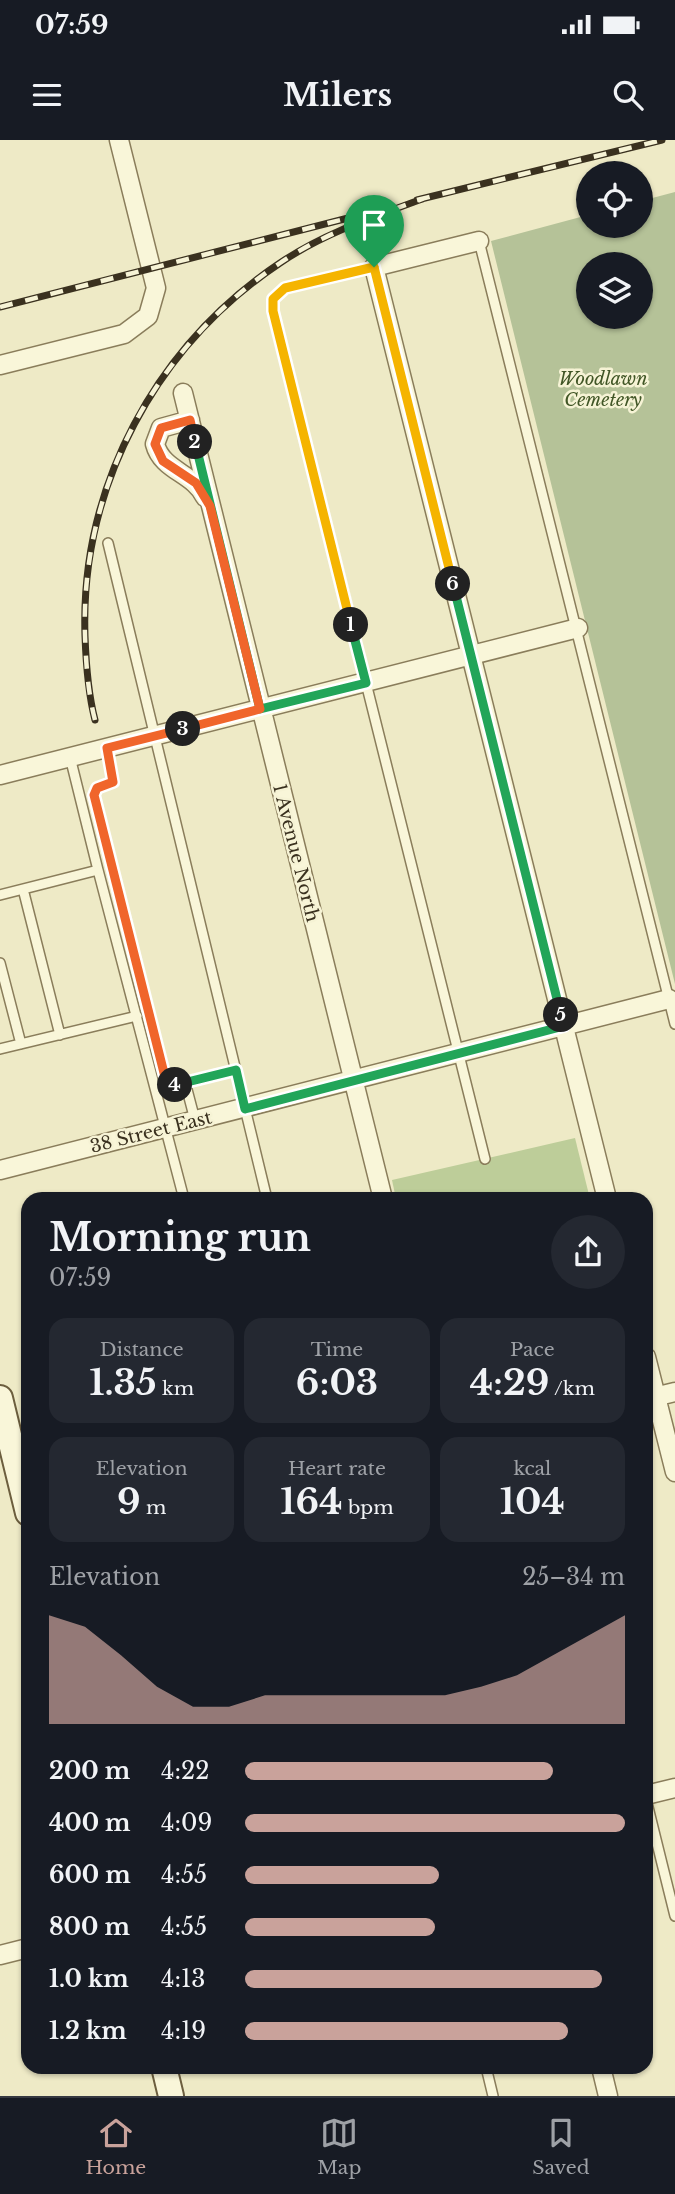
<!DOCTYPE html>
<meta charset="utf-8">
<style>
body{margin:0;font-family:"Libre Baskerville",serif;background:#242831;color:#f1f3f6;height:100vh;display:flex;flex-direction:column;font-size:26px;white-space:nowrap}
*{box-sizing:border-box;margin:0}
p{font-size:23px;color:#9ea1a6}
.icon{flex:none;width:38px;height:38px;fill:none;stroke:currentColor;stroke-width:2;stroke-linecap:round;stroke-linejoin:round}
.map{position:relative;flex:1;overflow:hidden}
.details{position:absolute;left:21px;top:1052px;width:632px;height:882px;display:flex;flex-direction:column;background:#171b24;border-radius:21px;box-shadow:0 2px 5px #0004}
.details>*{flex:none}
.fabs{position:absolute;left:576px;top:21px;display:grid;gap:14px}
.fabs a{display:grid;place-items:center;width:77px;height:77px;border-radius:50%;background:#171b24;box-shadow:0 2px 5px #0004;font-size:35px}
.pin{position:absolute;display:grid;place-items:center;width:60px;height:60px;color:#fff;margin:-72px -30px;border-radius:50% 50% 50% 0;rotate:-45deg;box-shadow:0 0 7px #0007}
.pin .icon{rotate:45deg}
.km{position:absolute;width:35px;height:35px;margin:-18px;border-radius:50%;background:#222;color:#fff;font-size:19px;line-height:35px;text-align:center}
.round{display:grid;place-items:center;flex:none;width:74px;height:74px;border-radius:37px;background:#242831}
.head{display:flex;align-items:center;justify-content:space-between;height:119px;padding:0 28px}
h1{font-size:38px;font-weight:700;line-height:52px}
.stats{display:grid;grid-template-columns:repeat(3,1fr);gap:10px;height:119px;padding:7px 28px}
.stats div{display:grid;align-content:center;border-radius:18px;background:#242831;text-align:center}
.stats b{font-size:35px;font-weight:700}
.stats small{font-size:19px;font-weight:400}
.stats p{font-size:19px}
.chart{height:196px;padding:14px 28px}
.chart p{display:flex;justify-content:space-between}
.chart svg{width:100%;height:126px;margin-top:7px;fill:#c9a29b;opacity:.7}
ul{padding:0 28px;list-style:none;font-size:23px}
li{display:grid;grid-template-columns:112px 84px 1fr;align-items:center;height:52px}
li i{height:18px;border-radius:9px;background:#c9a29b}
.status{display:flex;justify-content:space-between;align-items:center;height:49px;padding:0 35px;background:#171b24;direction:ltr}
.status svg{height:19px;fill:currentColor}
header{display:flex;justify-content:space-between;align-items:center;height:91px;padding:0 28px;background:#171b24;font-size:32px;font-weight:700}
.menu{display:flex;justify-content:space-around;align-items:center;height:98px;border-top:2px solid #363941;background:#171b24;font-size:19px;color:#9ea1a6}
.menu a{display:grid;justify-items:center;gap:4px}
.menu .selected{color:#c9a29b}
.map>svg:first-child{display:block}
.green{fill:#bdcd99}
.cemetery{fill:#b5c298;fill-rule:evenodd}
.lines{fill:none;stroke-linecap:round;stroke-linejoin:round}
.lane-casing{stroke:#8a7d5b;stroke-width:12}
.street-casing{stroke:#8a7d5b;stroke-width:21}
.secondary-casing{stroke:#6c5e3e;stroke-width:28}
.lane{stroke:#f9f6d9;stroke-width:9}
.street{stroke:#f9f6d9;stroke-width:18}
.secondary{stroke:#f9f6d9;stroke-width:24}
.rail-casing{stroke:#3a311f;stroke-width:7}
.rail{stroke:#f6f3d5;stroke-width:4.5;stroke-dasharray:13;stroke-linecap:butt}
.split-1-casing{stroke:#fff;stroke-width:14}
.split-2-casing{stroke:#fff;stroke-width:14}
.split-3-casing{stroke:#fff;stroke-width:14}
.split-4-casing{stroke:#fff;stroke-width:14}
.split-5-casing{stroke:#fff;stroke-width:14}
.split-6-casing{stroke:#fff;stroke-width:14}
.split-7-casing{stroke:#fff;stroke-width:14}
.split-1{stroke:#f5b400;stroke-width:9}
.split-2{stroke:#22a559;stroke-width:9}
.split-3{stroke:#f0652b;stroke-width:9}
.split-4{stroke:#f0652b;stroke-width:9}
.split-5{stroke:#22a559;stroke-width:9}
.split-6{stroke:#22a559;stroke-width:9}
.split-7{stroke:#f5b400;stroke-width:9}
.labels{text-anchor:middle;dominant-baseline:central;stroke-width:5;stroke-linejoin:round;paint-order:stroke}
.park-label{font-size:18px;font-style:italic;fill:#415626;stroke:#f6f3d5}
.street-label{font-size:18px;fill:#3a311f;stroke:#f6f3d5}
</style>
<div class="status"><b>07:59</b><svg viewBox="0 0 49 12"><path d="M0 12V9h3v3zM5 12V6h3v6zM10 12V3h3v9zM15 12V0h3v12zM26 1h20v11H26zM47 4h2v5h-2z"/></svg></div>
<header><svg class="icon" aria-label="menu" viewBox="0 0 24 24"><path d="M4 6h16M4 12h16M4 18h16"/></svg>Milers<svg class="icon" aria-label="search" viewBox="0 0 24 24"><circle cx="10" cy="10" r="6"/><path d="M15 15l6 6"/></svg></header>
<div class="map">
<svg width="675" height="1956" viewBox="0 0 675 1956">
<rect width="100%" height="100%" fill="#eeeac6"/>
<path class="green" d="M575 998 590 1059H396L392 1040Z"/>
<path class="cemetery" d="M675 52V844L491 101 588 75V86H640L641 61ZM588 124H640V177H588Z"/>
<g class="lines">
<g class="lane-casing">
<path id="lane" d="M479 101 675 884
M374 127 285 148 273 159V171L485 1019
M108 403 267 1059
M107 608 113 642 97 648 94 655 166 941 173 945 185 942
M70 617 98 730
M23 749 60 895
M0 755 98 730 184 1059
M0 823 21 904
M0 909 137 876
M195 980 185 942 236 930
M646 1659 675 1776
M486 1927 493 1956"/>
</g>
<g class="street-casing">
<path id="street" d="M479 101 374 127 607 1059
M0 225 124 194 148 176 156 148 119 0
M183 253 383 1059
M190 280 161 288 155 304C162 331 194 333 205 357
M0 635 578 488
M0 1030 669 859
M646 1217 675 1332
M646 1259 675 1252
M646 1655 675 1648
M0 1815 28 1808
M601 1927 608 1956"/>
</g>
<g class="secondary-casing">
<path id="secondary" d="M0 1258 28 1373
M164 1927 171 1956"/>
</g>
<use href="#lane" class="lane"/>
<use href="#street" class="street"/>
<use href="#secondary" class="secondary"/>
<g class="rail-casing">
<path id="rail" d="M417 60 662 0
M0 167 356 76
M95 580C88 553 86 524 85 496 80 346 156 206 280 123 324 93 376 76 425 58"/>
</g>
<use href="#rail" class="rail"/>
</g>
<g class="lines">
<g class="split-1-casing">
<path id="split-1" d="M351 485 273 171V159L285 148 374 127"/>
</g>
<g class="split-2-casing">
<path id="split-2" d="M195 302 260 569 366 543 351 485"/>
</g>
<g class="split-3-casing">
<path id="split-3" d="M183 589 260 569 210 366 196 343 163 321 155 304 161 288 190 280 195 302"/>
</g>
<g class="split-4-casing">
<path id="split-4" d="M175 945 166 941 94 655 97 648 113 642 107 608 183 589"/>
</g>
<g class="split-5-casing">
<path id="split-5" d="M175 945 236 930 245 969 564 886 561 875"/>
</g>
<g class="split-6-casing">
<path id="split-6" d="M453 444 561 875"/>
</g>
<g class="split-7-casing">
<path id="split-7" d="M374 127 453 444"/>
</g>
<use href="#split-1" class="split-1"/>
<use href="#split-2" class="split-2"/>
<use href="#split-3" class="split-3"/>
<use href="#split-4" class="split-4"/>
<use href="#split-5" class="split-5"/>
<use href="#split-6" class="split-6"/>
<use href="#split-7" class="split-7"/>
</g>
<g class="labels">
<g class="park-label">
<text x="603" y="239">Woodlawn<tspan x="603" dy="21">Cemetery</tspan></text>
</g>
<g class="street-label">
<text transform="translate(296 713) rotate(76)">1 Avenue North</text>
<text transform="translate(151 992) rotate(-14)">38 Street East</text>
</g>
</g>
</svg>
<div class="fabs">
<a><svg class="icon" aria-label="locate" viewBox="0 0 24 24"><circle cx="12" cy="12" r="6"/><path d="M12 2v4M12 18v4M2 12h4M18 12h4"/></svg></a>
<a><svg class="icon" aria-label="layers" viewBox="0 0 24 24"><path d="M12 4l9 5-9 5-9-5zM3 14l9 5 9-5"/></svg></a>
</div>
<div class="pin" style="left:374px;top:127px;background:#1e9e55"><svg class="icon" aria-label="arrive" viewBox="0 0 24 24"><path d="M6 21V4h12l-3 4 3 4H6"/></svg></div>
<b class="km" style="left:351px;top:485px">1</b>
<b class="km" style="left:195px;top:302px">2</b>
<b class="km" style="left:183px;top:589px">3</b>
<b class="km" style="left:175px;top:945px">4</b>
<b class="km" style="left:561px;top:875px">5</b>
<b class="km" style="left:453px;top:444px">6</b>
<section class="details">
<div class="head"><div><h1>Morning run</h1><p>07:59</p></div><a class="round"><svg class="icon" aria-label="share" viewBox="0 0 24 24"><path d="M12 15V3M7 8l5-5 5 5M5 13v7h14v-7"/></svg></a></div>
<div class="stats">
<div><p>Distance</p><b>1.35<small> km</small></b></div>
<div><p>Time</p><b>6:03</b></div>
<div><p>Pace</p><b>4:29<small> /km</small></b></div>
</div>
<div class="stats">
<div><p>Elevation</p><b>9<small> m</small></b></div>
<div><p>Heart rate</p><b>164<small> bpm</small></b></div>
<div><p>kcal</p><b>104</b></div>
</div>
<div class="chart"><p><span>Elevation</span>25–34 m</p>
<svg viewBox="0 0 160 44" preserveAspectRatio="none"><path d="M0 44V6L10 10L20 20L30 31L40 38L50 38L60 34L70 34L80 34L90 34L100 34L110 34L120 31L130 27L140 20L150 13L160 6V44z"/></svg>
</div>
<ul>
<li><b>200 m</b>4:22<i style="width:81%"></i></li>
<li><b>400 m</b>4:09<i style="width:100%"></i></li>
<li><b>600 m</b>4:55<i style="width:51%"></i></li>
<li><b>800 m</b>4:55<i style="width:50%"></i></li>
<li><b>1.0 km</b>4:13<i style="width:94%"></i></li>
<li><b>1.2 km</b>4:19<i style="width:85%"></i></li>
</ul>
</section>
</div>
<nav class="menu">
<a class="selected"><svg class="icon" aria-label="home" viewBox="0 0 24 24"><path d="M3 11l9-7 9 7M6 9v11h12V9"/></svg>Home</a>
<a><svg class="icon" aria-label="map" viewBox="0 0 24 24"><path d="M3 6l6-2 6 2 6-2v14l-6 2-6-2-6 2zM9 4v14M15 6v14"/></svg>Map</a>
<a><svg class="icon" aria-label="saved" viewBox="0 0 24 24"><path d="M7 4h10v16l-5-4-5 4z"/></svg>Saved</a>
</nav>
